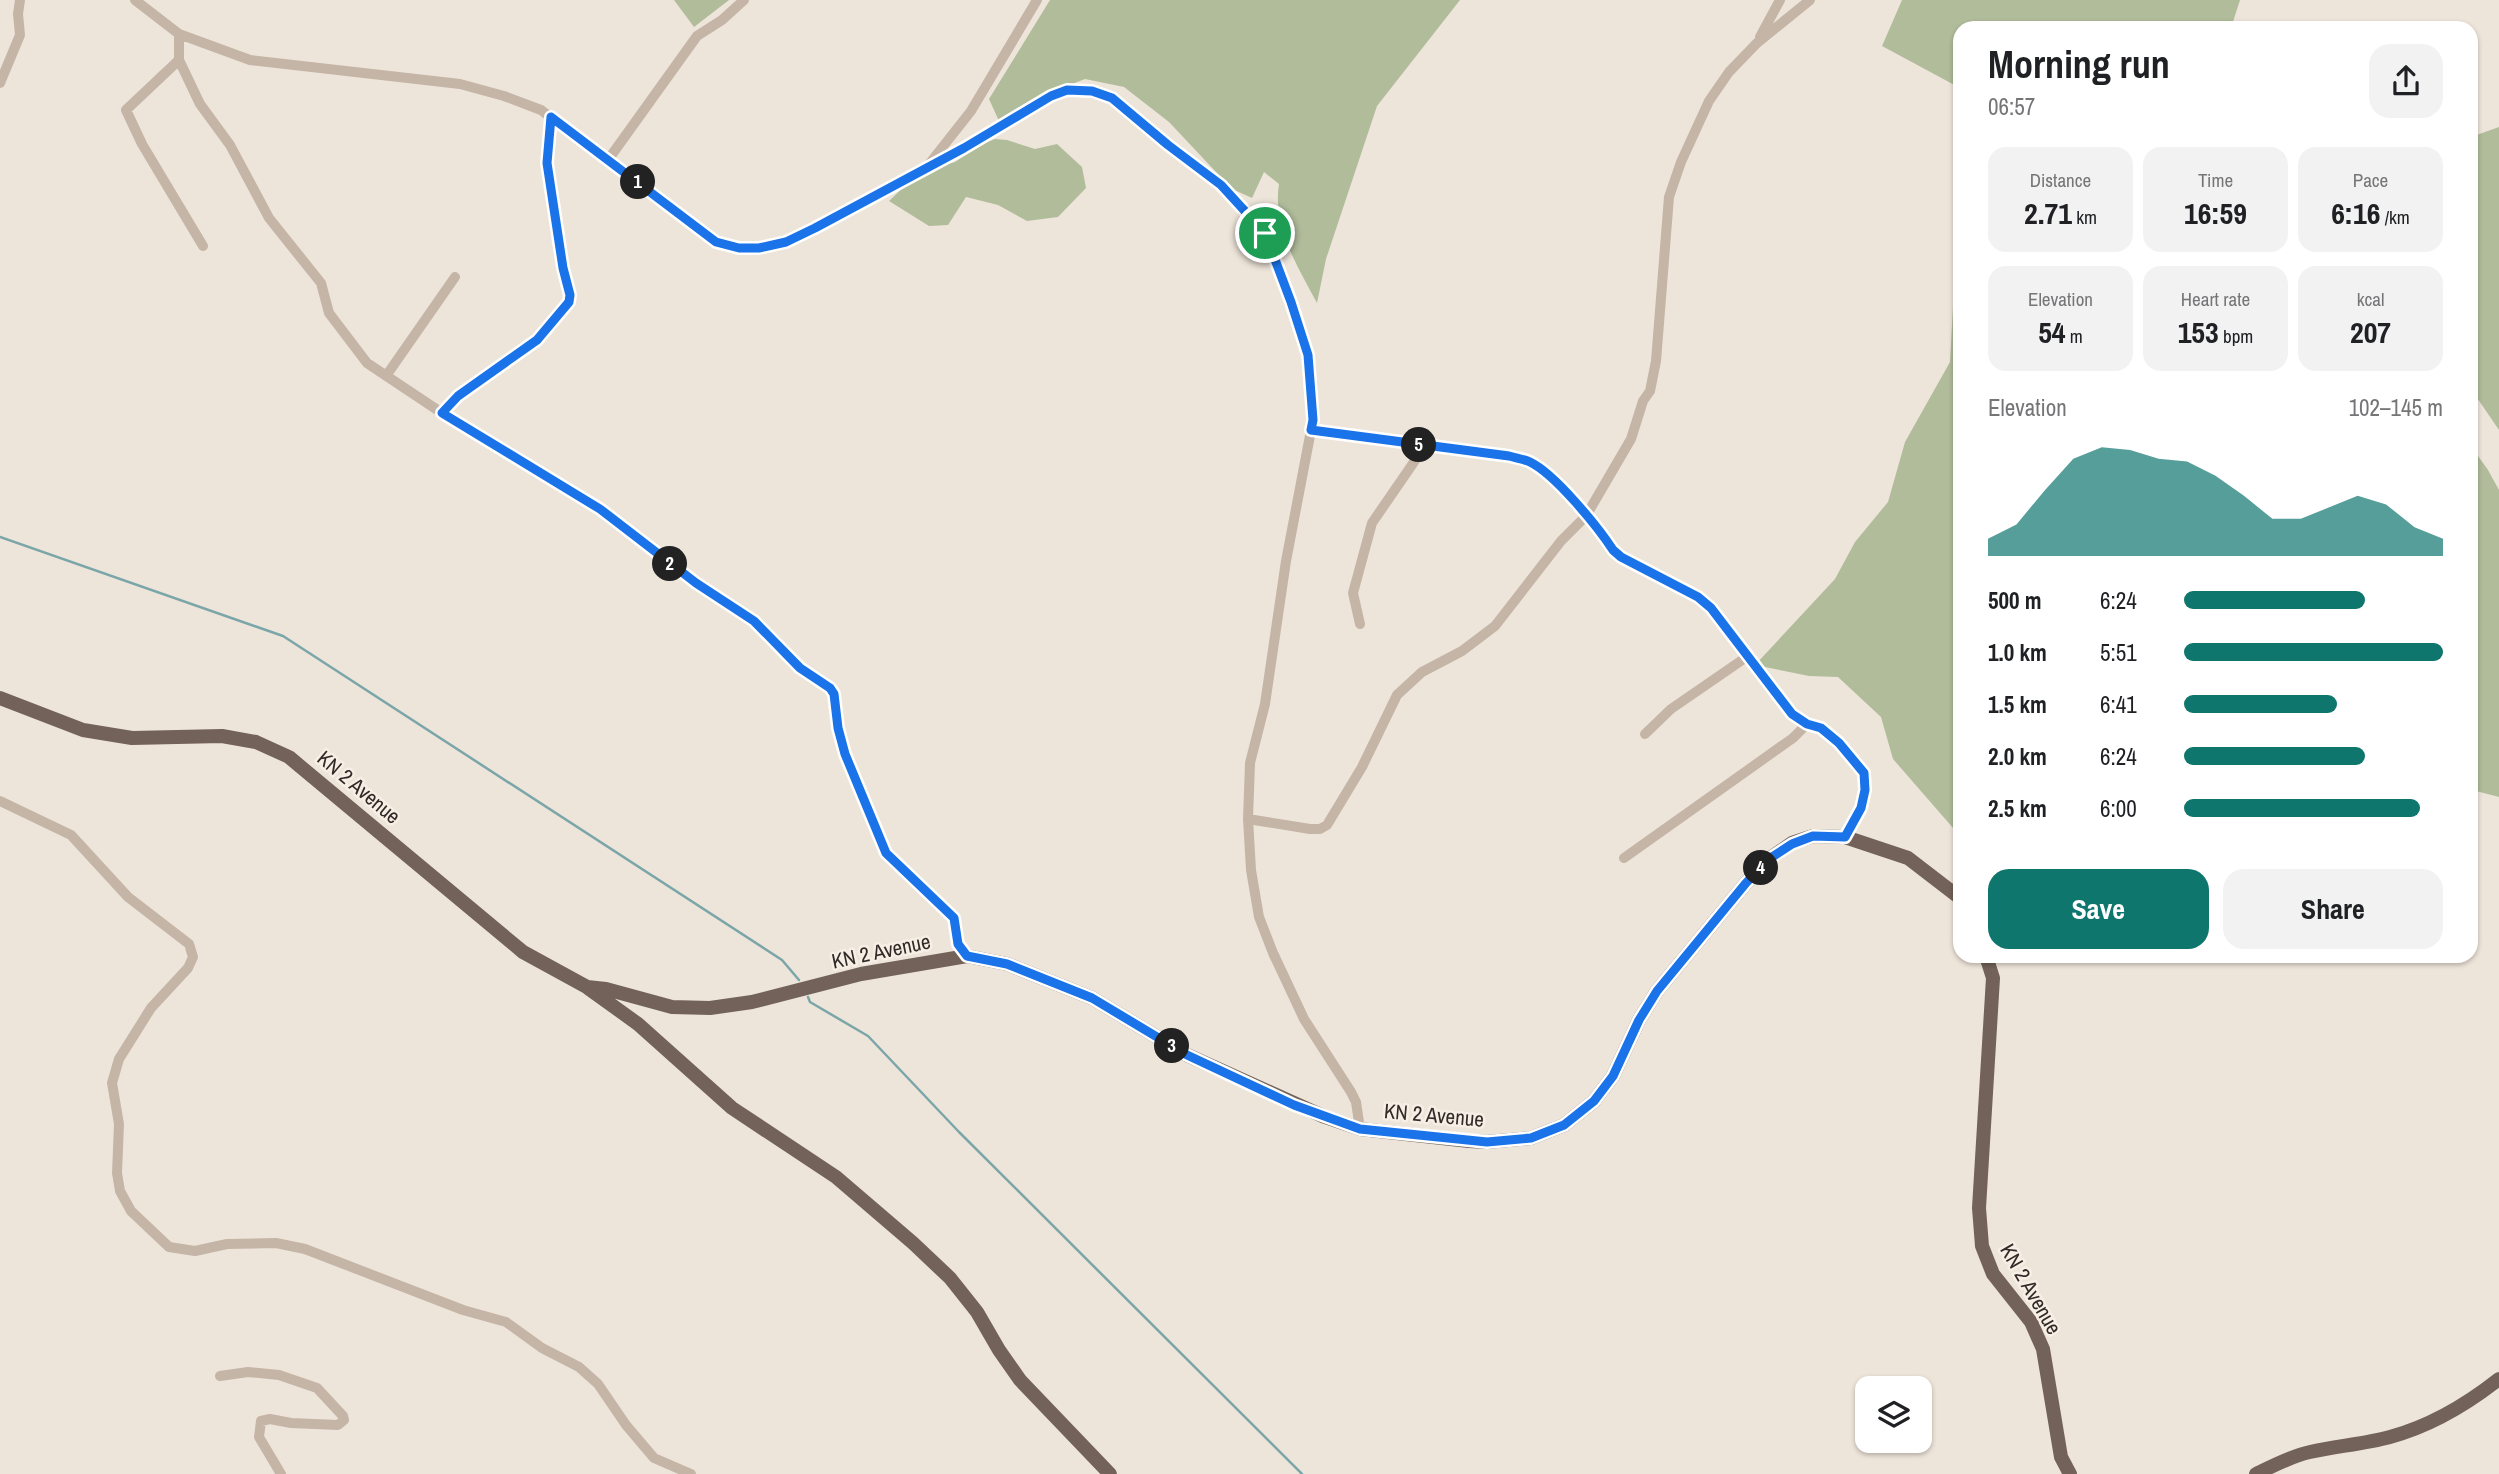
<!DOCTYPE html>
<meta charset="utf-8">
<style>
body{margin:0;font-family:"Archivo Narrow",sans-serif;background:#f2f2f2;color:#202124;height:100vh;display:flex;flex-direction:column;font-size:26px;white-space:nowrap}
*{box-sizing:border-box;margin:0}
p{font-size:23px;color:#757577}
.icon{flex:none;width:38px;height:38px;fill:none;stroke:currentColor;stroke-width:2;stroke-linecap:round;stroke-linejoin:round}
.map{position:relative;flex:1;overflow:hidden}
.panel{position:absolute;left:1953px;top:21px;width:525px;height:942px;display:flex;flex-direction:column;background:#fff;border-radius:21px;box-shadow:0 2px 5px #0004}
.panel>*{flex:none}
.fabs{position:absolute;left:1855px;top:1376px;display:grid;gap:14px}
.fabs a{display:grid;place-items:center;width:77px;height:77px;border-radius:14px;background:#fff;box-shadow:0 2px 5px #0004;font-size:35px}
.pin{position:absolute;display:grid;place-items:center;width:60px;height:60px;color:#fff;margin:-30px;border:4px solid #fff;border-radius:50%;box-shadow:0 2px 7px #0007}
.km{position:absolute;width:35px;height:35px;margin:-18px;border-radius:50%;background:#222;color:#fff;font-size:19px;line-height:35px;text-align:center}
.round{display:grid;place-items:center;flex:none;width:74px;height:74px;border-radius:21px;background:#f2f2f2}
.head{display:flex;align-items:center;justify-content:space-between;height:119px;padding:0 35px}
h1{font-size:38px;font-weight:700;line-height:52px}
.stats{display:grid;grid-template-columns:repeat(3,1fr);gap:10px;height:119px;padding:7px 35px}
.stats div{display:grid;align-content:center;border-radius:18px;background:#f2f2f2;text-align:center}
.stats b{font-size:30px;font-weight:700}
.stats small{font-size:19px;font-weight:400}
.stats p{font-size:19px}
.chart{height:196px;padding:14px 35px}
.chart p{display:flex;justify-content:space-between}
.chart svg{width:100%;height:126px;margin-top:7px;fill:#0f766e;opacity:.7}
.action{display:flex;gap:14px;margin-top:auto;padding:14px 35px}
.action a{flex:1;height:80px;border-radius:21px;background:#0f766e;color:#fff;font-size:28px;font-weight:700;line-height:80px;text-align:center}
.action a+a{background:#f2f2f2;color:#202124}
ul{padding:0 35px;list-style:none;font-size:23px}
li{display:grid;grid-template-columns:112px 84px 1fr;align-items:center;height:52px}
li i{height:18px;border-radius:9px;background:#0f766e}
.map>svg:first-child{display:block}
.green{fill:#b1bc9b}
.lines{fill:none;stroke-linecap:round;stroke-linejoin:round}
.stream{stroke:#7ba6a9;stroke-width:2.5}
.minor{stroke:#c5b5a7;stroke-width:10}
.major{stroke:#736259;stroke-width:14}
.route-casing{stroke:#fff;stroke-width:14}
.route{stroke:#1a73e8;stroke-width:9}
.labels{text-anchor:middle;dominant-baseline:central;stroke-width:5;stroke-linejoin:round;paint-order:stroke}
.street-label{font-size:21px;fill:#322a27;stroke:#f7efe5}
</style>
<div class="map">
<svg width="2499" height="1474" viewBox="0 0 2499 1474">
<rect width="100%" height="100%" fill="#eee5da"/>
<path class="green" d="M674 0H729L694 27Z
M1050 0H1460L1377 106 1326 259 1317 303C1298 267 1272 227 1279 184L1264 172 1252 198 1232 189 1169 122 1124 87 1085 79 1036 98 999 121 989 99Z
M1902 0H2240L2231 28H1960V88L1882 46Z
M2499 127V430L2471 389V137Z
M995 139 1007 140 1035 149 1057 144 1082 167 1086 188 1058 217 1027 221 998 205 966 197 948 225 929 226 889 201 910 181 940 166 955 162 982 144Z
M1960 296V836L1893 759 1881 717 1838 677 1809 676 1755 665 1835 579 1855 542 1888 502 1905 442 1950 362 1953 307Z
M2471 446 2488 470 2499 490V797L2476 791 2471 785Z"/>
<g class="lines">
<path class="stream" d="M0 537 283 636 782 960 799 980
M808 997 810 1002 868 1036 959 1132 1302 1474"/>
<path class="minor" d="M135 0 179 34 250 60 460 84 504 96 541 110 716 242 739 248H759L786 242 815 228 964 148 1040 102 1067 90 1092 91 1112 98 1168 145 1221 185 1264 233 1291 302 1308 355 1313 420 1286 561 1265 704 1250 763 1248 819 1251 870 1259 917 1273 953 1304 1019 1351 1092 1356 1102 1360 1129
M179 34V60L200 104 230 145 269 218 321 283 329 313 367 363 469 431 600 509 696 583 754 621 800 668 830 688 834 694 838 728 845 754 886 853 953 918 958 944 967 956
M1760 37 1780 0
M179 60 126 110 142 144 203 246
M0 83 20 35 18 14 20 0
M608 160 697 36 722 20 744 0
M930 163 971 111 1037 0
M386 376 455 277
M442 413 458 395 537 340 569 302 570 295 563 268 546 163 551 117
M1311 430 1509 456C1518 459 1527 460 1535 465 1562 483 1596 523 1613 550L1621 557 1698 597 1711 608 1792 714 1807 724 1821 728 1839 743 1864 773 1865 790 1861 809 1845 837
M1360 624 1353 593 1372 523 1425 446
M1645 734 1671 709 1748 656
M0 801 71 835 128 897 189 944 193 957 188 968 151 1008 119 1059 112 1083 119 1124 117 1173 120 1191 131 1211 169 1247 195 1251 227 1244 276 1243 305 1249 463 1310 506 1322 542 1348 579 1367 598 1384 626 1425 654 1458 691 1474
M1248 819 1310 829H1320L1327 825 1362 767 1397 695 1422 672 1462 651 1495 626 1561 541 1586 516 1631 439 1643 401 1650 391 1656 361 1669 197 1681 162 1709 101 1729 72 1757 43 1810 0
M1624 858 1793 738 1807 724
M220 1376 248 1372 279 1375 317 1388 343 1416 344 1420 338 1425 291 1423 270 1419 261 1421 259 1437 281 1474"/>
<path class="major" d="M0 698 83 730 132 738 222 736 256 742 289 757 523 952 587 987 606 989 672 1007 710 1008 752 1002 861 974 967 956 1007 964 1092 998 1187 1055 1325 1117 1360 1129 1469 1141 1487 1142 1531 1138 1564 1125 1594 1101 1613 1076 1639 1020 1657 991 1746 883 1769 859 1792 843 1813 836 1845 837 1908 858 1960 898
M1986 956 1993 978 1979 1208 1982 1246 1993 1274 2031 1322 2043 1349 2061 1457 2070 1474
M588 988 638 1024 732 1108 836 1177 913 1243 950 1278 977 1312 999 1350 1020 1380 1110 1474
M2256 1474C2273 1466 2291 1456 2310 1452 2337 1446 2364 1444 2390 1437 2431 1426 2466 1405 2499 1379"/>
</g>
<g class="lines">
<g class="route-casing">
<path id="route" d="M1067 90 1092 91 1112 98 1168 145 1221 185 1265 233 1291 302 1308 355 1313 420 1311 430 1509 456C1516 458 1524 459 1530 462 1555 474 1598 527 1613 550L1621 557 1698 597 1711 608 1792 714 1807 724 1821 728 1839 743 1864 773 1865 790 1861 808 1845 837 1813 836 1792 844 1769 859 1746 883 1657 991 1639 1020 1613 1076 1594 1101 1564 1125 1531 1138 1487 1142 1360 1129 1294 1105 1187 1055 1092 998 1007 964 967 956 958 944 954 918 886 853 845 754 838 728 834 694 830 688 800 668 754 621 696 583 600 509 442 413 458 396 537 340 569 302 570 295 563 268 547 163 551 117 716 242 739 248H759L786 242 815 228 964 148 1051 96Z"/>
</g>
<use href="#route" class="route"/>
</g>
<g class="labels">
<g class="street-label">
<text transform="translate(359 787) rotate(40)">KN 2 Avenue</text>
<text transform="translate(881 951) rotate(-12)">KN 2 Avenue</text>
<text transform="translate(1434 1115) rotate(5)">KN 2 Avenue</text>
<text transform="translate(2031 1289) rotate(60)">KN 2 Avenue</text>
</g>
</g>
</svg>
<div class="fabs">
<a><svg class="icon" aria-label="layers" viewBox="0 0 24 24"><path d="M12 4l9 5-9 5-9-5zM3 14l9 5 9-5"/></svg></a>
</div>
<div class="pin" style="left:1265px;top:233px;background:#1e9e55"><svg class="icon" aria-label="arrive" viewBox="0 0 24 24"><path d="M6 21V4h12l-3 4 3 4H6"/></svg></div>
<b class="km" style="left:638px;top:182px">1</b>
<b class="km" style="left:670px;top:564px">2</b>
<b class="km" style="left:1172px;top:1046px">3</b>
<b class="km" style="left:1761px;top:868px">4</b>
<b class="km" style="left:1419px;top:445px">5</b>
<section class="panel">
<div class="head"><div><h1>Morning run</h1><p>06:57</p></div><a class="round"><svg class="icon" aria-label="share" viewBox="0 0 24 24"><path d="M12 15V3M7 8l5-5 5 5M5 13v7h14v-7"/></svg></a></div>
<div class="stats">
<div><p>Distance</p><b>2.71<small> km</small></b></div>
<div><p>Time</p><b>16:59</b></div>
<div><p>Pace</p><b>6:16<small> /km</small></b></div>
</div>
<div class="stats">
<div><p>Elevation</p><b>54<small> m</small></b></div>
<div><p>Heart rate</p><b>153<small> bpm</small></b></div>
<div><p>kcal</p><b>207</b></div>
</div>
<div class="chart"><p><span>Elevation</span>102–145 m</p>
<svg viewBox="0 0 160 44" preserveAspectRatio="none"><path d="M0 44V38L10 33L20 21L30 10L40 6L50 7L60 10L70 11L80 16L90 23L100 31L110 31L120 27L130 23L140 26L150 34L160 38V44z"/></svg>
</div>
<ul>
<li><b>500 m</b>6:24<i style="width:70%"></i></li>
<li><b>1.0 km</b>5:51<i style="width:100%"></i></li>
<li><b>1.5 km</b>6:41<i style="width:59%"></i></li>
<li><b>2.0 km</b>6:24<i style="width:70%"></i></li>
<li><b>2.5 km</b>6:00<i style="width:91%"></i></li>
</ul>
<div class="action"><a>Save</a><a>Share</a></div>
</section>
</div>
